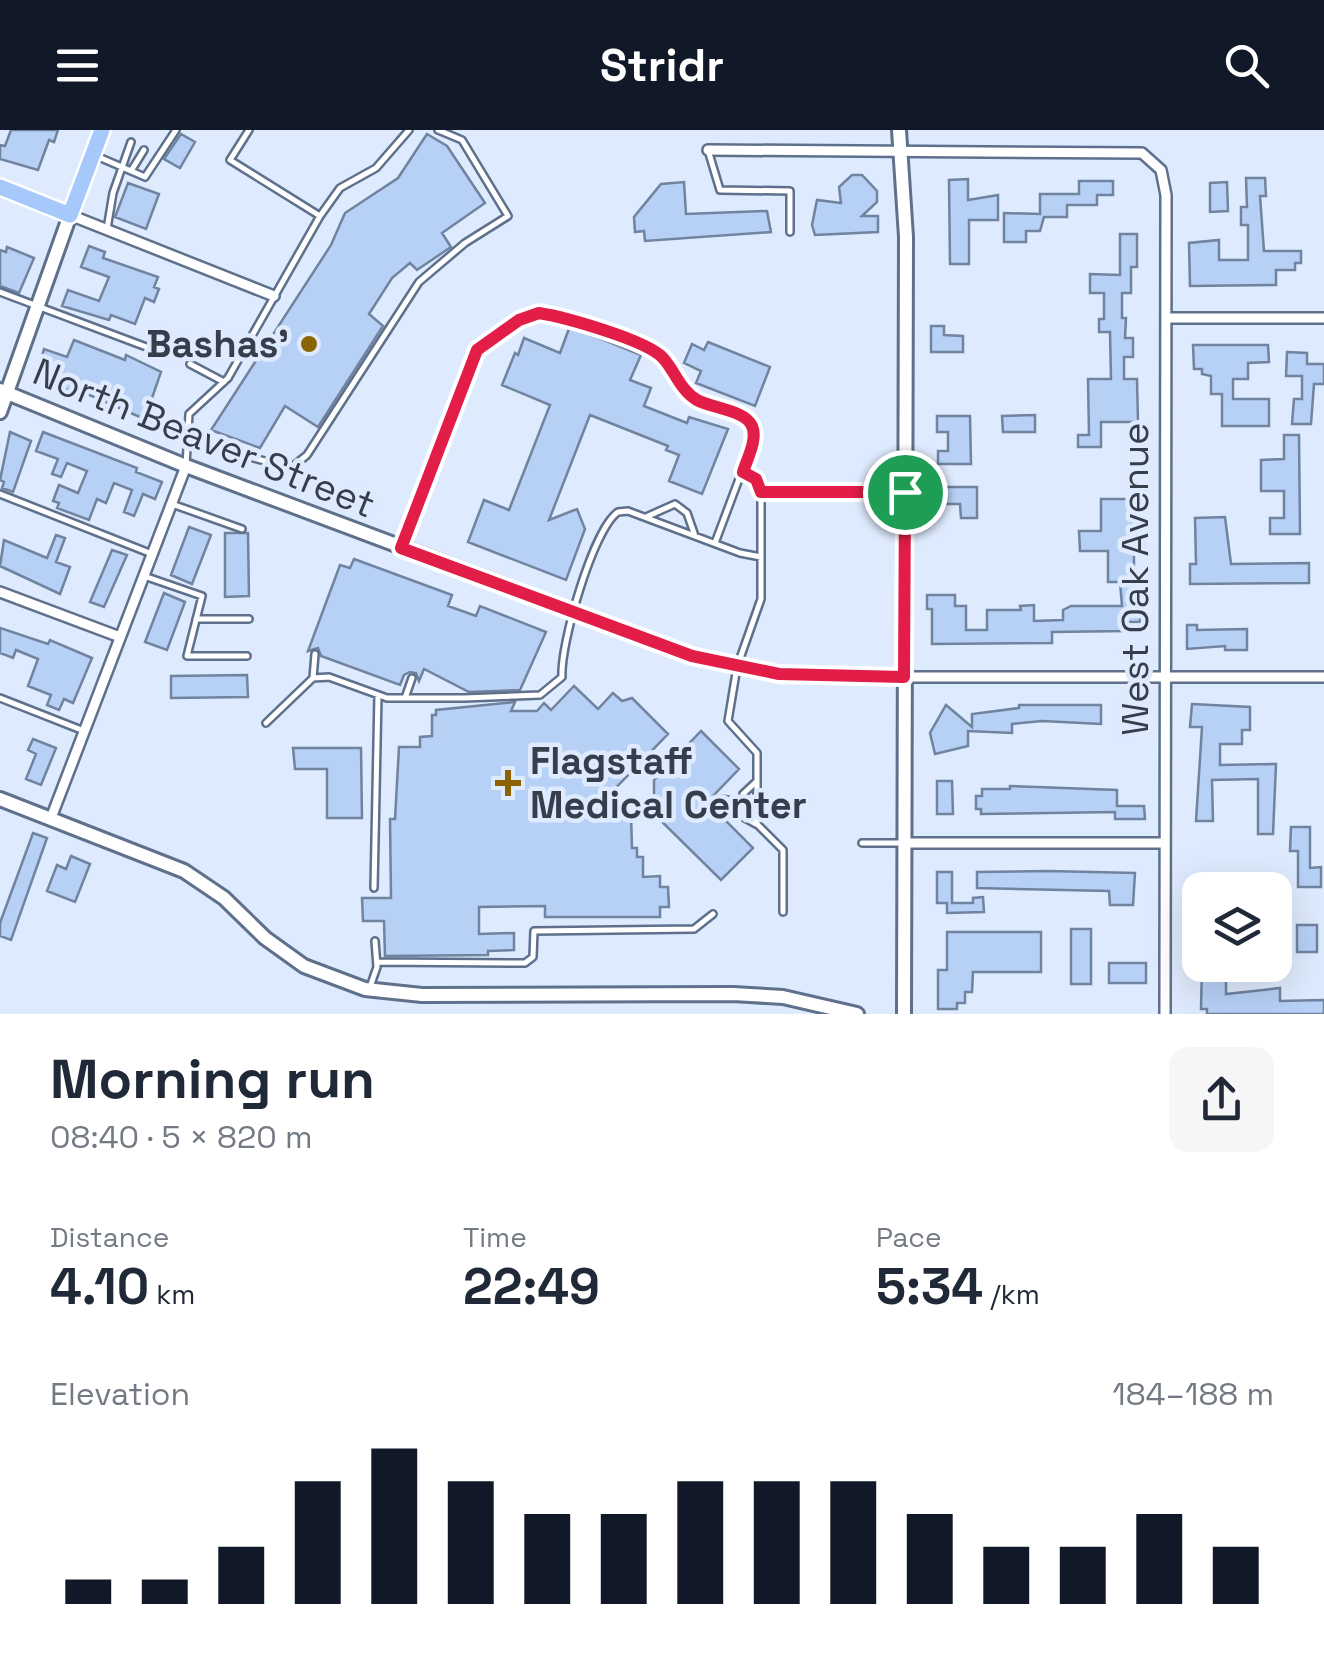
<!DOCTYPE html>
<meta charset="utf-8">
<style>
body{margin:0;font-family:"Space Grotesk",sans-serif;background:#f6f6f7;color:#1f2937;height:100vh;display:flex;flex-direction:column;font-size:38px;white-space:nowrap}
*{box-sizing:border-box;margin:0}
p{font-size:32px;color:#747a83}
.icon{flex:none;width:55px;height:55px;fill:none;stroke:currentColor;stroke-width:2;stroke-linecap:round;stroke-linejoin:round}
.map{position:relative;height:884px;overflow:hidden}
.details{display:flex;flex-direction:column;background:#fff;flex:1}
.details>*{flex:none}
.fabs{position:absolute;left:1182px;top:742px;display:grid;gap:20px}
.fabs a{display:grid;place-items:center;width:110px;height:110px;border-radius:20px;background:#fff;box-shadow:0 10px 40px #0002;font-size:50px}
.pin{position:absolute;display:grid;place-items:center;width:85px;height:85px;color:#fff;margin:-42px;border:5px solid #fff;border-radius:50%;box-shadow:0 2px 10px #0007}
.round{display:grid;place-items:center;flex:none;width:105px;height:105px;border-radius:20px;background:#f6f6f7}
.head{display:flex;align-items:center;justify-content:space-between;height:170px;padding:0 50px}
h1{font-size:55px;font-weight:600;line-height:75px}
.figures{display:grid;grid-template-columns:repeat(3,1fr);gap:15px;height:170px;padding:10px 50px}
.figures div{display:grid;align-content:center}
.figures b{font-size:50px;font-weight:600}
.figures small{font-size:28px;font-weight:400}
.figures p{font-size:28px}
.chart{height:280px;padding:20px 50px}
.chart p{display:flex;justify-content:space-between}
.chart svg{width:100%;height:180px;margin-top:10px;stroke:#111827;stroke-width:6}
header{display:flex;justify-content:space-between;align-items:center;height:130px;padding:0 50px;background:#111827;color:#fff;font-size:45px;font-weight:600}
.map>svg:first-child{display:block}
.building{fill:#b7d0f6;stroke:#70839f;stroke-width:2.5}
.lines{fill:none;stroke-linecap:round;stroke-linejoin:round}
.lane-casing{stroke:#5e708b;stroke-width:10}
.street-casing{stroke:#5e708b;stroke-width:14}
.secondary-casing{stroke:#5e708b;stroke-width:18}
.primary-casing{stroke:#fff;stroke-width:20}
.lane{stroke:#fff;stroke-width:5}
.street{stroke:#fff;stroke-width:9}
.secondary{stroke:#fff;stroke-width:12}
.primary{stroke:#a7c8fa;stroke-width:15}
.route-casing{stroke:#fff;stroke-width:20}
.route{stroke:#e11d48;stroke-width:12}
.poi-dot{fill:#8b6303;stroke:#deeafd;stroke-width:4}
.labels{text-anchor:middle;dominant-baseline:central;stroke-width:9;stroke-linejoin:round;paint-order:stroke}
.poi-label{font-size:38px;font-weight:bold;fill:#353e4a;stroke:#deeafd;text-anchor:end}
.street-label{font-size:38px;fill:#353e4a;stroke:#deeafd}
</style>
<header><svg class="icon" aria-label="menu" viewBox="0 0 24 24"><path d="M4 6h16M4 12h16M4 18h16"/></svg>Stridr<svg class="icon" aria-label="search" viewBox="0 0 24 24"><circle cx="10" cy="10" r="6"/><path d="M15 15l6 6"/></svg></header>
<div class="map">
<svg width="1324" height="884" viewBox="0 0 1324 884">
<rect width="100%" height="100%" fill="#deeafd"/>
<path class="building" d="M11 0H58L54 12 49 10 38 40 0 29V15L5 16Z
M181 4 195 12 180 38 164 29Z
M427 4 447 16 485 73 442 103 451 117 448 119 417 140 410 133 392 148 369 184 383 196 318 297 285 276 260 318 211 300 331 115 345 83 398 48Z
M852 45H862L877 61V72L862 86H878V102L815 105 812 95 817 70 841 73 839 57Z
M1246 48H1265L1266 66H1260L1264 121H1301V133H1295V140H1276V155L1190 156 1189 113 1219 110V130H1248V95H1241V77H1247Z
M968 49V70L998 65V90H969V134H950L949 50Z
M1079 51H1113V65H1097V75H1067V87H1044L1040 101H1026V112H1004V83L1040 84V64H1079Z
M684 52 686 84 767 81 771 102 645 111 644 101 635 102 634 87 661 54Z
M1227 52 1228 81 1210 82V53Z
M128 53 159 64 146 99 115 87Z
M1120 104H1137V137H1131V163H1122V188H1126L1125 208H1133V227H1124V249H1137L1138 292H1101V317H1078V305H1089L1088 249H1111L1110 202H1099V189H1104V163H1090V144L1120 145Z
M89 116 105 122 103 128 158 147 154 157 159 159 154 172 145 168 135 194 111 185 109 190 62 176 68 160 99 171 109 147 81 137Z
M7 117 34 128 19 163 0 156V120L6 122Z
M570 196 641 225 630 250 651 258 644 276 687 293 689 287 728 299 702 364 669 351 679 325 666 320 668 316 590 285 549 390 577 379 585 399 566 450 468 412 484 370 509 380 550 275 502 255 515 223 518 225 524 208 560 223Z
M931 196H944V205L963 206V222H931Z
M74 210 125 230 126 225 161 242 152 268 163 276 156 294 78 260 77 263 35 250 44 219 67 227Z
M708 212 770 237 755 276 696 253 701 241 684 233 692 214 704 220Z
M1193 215H1268L1269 232 1248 233V249H1233V269H1269V296H1222V264H1211V246L1202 244V239H1194Z
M1287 222 1307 223V234H1324V254H1314L1311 294H1292L1294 269H1302V246H1286Z
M1035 285V302H1003L1002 286Z
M937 286H970L971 334H938V321H948V302H937Z
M10 302 31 311 13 362 2 358 4 352 0 350Z
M43 302 137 338 136 342 162 352 155 369 143 364 134 386 124 382 132 360 114 353 106 373 97 369 89 390 57 378 59 373 53 371 59 355 78 363 87 341 67 333 61 347 52 344 58 329 36 321Z
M1284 305H1299L1300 404H1270V388H1284V361H1261V330L1284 329Z
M942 357H977V388H961L960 374H942Z
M1101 369H1130L1133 400H1144V420H1134V476H1140V492H1127V501L1052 502V513L932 514V479H927V465H955V476H966V500H987V480H1021L1020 476 1034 475V491L1063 490V480L1071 476H1122L1120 452H1108V421H1080L1079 401H1101Z
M1225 387 1231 434 1309 433V453L1190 454V434H1196L1195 388Z
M189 397 211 405 192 454 171 445Z
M225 403H248L249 466 225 467Z
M56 405 65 408 56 432 70 437 60 464 0 436 4 410 47 428Z
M112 420 127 425 104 477 90 472Z
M354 429 452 465 448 476 476 486 480 476 546 502 520 560 469 562 424 539 419 551 416 543 410 542 404 545 400 555 321 526 318 518 308 521 340 435 350 438Z
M164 463 185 472 167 520 145 512Z
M1187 495H1197V500L1247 499V520H1225V516L1187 519Z
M0 498 48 514 50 510 92 528 73 573 64 569 59 580 47 575 51 565 28 556 38 529 16 520 13 528 0 523Z
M247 545 248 567 171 568V546Z
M574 556 598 579 613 563 622 571 632 568 668 604 604 670 619 669 622 684H631L632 718H637V727H643V747L660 746V757H668L669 777H660V787H545V776L479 777V804L514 803V820L488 821V825L385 826 384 791H363L362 768H391L390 689H395L399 617H420V607L432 606V585H436V580L515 572 511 581H537L544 573 551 580Z
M1192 574 1250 577V600H1242V614H1220V635L1276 634 1273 704H1258V649L1212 650 1213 691H1196L1202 597H1190Z
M946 575 972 597V584L1019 578V575H1101V594L1042 591 1012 594V603L968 601V616L935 624 930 603Z
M701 601 739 639 714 665 748 668V675L741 672 737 678H713L753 718 721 750 654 684V650Z
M33 609 56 618 41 655 26 649 36 624 28 620Z
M293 618H361L362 688H327V639H295Z
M937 651H952L953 684H937Z
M1010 656 1117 660V676H1144L1145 689H1115V682L981 684V679H976V666H982V659H1010Z
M1291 697H1310V738L1321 737V757H1298V721H1290Z
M33 703 47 708 11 810 0 806V793Z
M71 726 90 734 75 772 47 761 57 735 66 739Z
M1048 741 1135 743 1133 775H1110L1109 761 977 758V742Z
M937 742H952V773H973V768L983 767 984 782 947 783V773H937Z
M1297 795H1317V822H1297Z
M1071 799H1091V854H1071Z
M947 802H1041V842H973L972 862H965V873H957V879H938V840H947Z
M1109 833H1146V853H1109Z
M1202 835H1226V864L1280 858V871L1324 870V884H1207V879H1201Z"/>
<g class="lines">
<g class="lane-casing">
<path id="lane" d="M249 0 230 30 320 86
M708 20 720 60 790 61V102
M94 25 145 47 176 0
M131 41 144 20
M107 99 113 63 131 12
M0 162 157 221
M190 234 224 252
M190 311 291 338 307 325 419 152 465 113 508 86 462 10 438 0
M186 335 189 284 228 248 320 86 340 58 376 38 409 0
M743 342 756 349 761 362V469L737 537 728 591 757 623V694L783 720V782
M761 362H903
M0 364 152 424
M172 374 242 399
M646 387 675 374 687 383 695 406
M402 415 477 220 519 190 539 183 572 188 661 224 682 258 695 269 746 289 752 296 754 309 715 413
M144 446 202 466 187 526H247
M196 489H249
M313 548 315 524
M0 568 84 601
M405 568 412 548
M266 593 313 548 329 547 387 568H464L540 565 562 547C560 515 593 399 618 382L628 381 740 423 761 427
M743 664 757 651
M743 678 745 688 756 694
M862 713H901
M374 758 378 565
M377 832 525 833 533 827 534 801 694 799 713 784
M370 857 377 837 375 811"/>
</g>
<g class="street-casing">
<path id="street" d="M708 20 1142 23 1161 40 1166 65 1165 884
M70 85 274 166
M1166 188H1324
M0 462 120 507
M904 547H1324
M51 688 186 336
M904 713H1165"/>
</g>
<g class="secondary-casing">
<path id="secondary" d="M899 0 906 107 904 884
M0 260 186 336 692 526 779 544 904 547
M0 282 70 85
M0 669 184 741 224 768 265 808 304 836 365 859 422 865 733 864 783 867 857 884"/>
</g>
<g class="primary-casing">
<path id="primary" d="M0 57 70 85 102 0"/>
</g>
<use href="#lane" class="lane"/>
<use href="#street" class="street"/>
<use href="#secondary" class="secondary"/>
<use href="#primary" class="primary"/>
</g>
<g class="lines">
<g class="route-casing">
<path id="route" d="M539 183C564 187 647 210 663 228 675 241 680 260 697 270 711 278 745 280 752 296 758 309 747 329 743 342L756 349 761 362H905L904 547 779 544 692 526 401 418 477 220 519 190Z"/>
</g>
<use href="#route" class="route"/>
</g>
<g class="poi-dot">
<circle cx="309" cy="214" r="10"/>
<path d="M503 638h10v10h10v10h-10v10h-10v-10h-10v-10h10z"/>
</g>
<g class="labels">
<g class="poi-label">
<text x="289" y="214">Bashas’</text>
<text x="530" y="631" text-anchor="start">Flagstaff<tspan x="530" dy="44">Medical Center</tspan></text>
</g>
<g class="street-label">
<text transform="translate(204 308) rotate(22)">North Beaver Street</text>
<text transform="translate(1135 449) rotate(-90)">West Oak Avenue</text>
</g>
</g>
</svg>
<div class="fabs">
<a><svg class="icon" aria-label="layers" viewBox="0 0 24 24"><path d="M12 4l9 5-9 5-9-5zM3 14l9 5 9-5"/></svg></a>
</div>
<div class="pin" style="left:905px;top:362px;background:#1e9e55"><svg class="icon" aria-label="arrive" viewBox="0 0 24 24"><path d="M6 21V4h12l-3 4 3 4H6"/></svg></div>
</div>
<section class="details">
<div class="head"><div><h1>Morning run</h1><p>08:40 · 5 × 820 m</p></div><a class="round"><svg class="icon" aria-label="share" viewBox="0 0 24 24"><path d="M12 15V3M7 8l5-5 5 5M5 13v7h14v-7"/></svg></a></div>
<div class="figures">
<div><p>Distance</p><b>4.10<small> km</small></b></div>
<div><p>Time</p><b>22:49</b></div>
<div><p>Pace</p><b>5:34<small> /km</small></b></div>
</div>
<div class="chart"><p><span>Elevation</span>184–188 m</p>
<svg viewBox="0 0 160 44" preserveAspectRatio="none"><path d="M5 44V38M15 44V38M25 44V30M35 44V14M45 44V6M55 44V14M65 44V22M75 44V22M85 44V14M95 44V14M105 44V14M115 44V22M125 44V30M135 44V30M145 44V22M155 44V30"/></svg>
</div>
</section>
